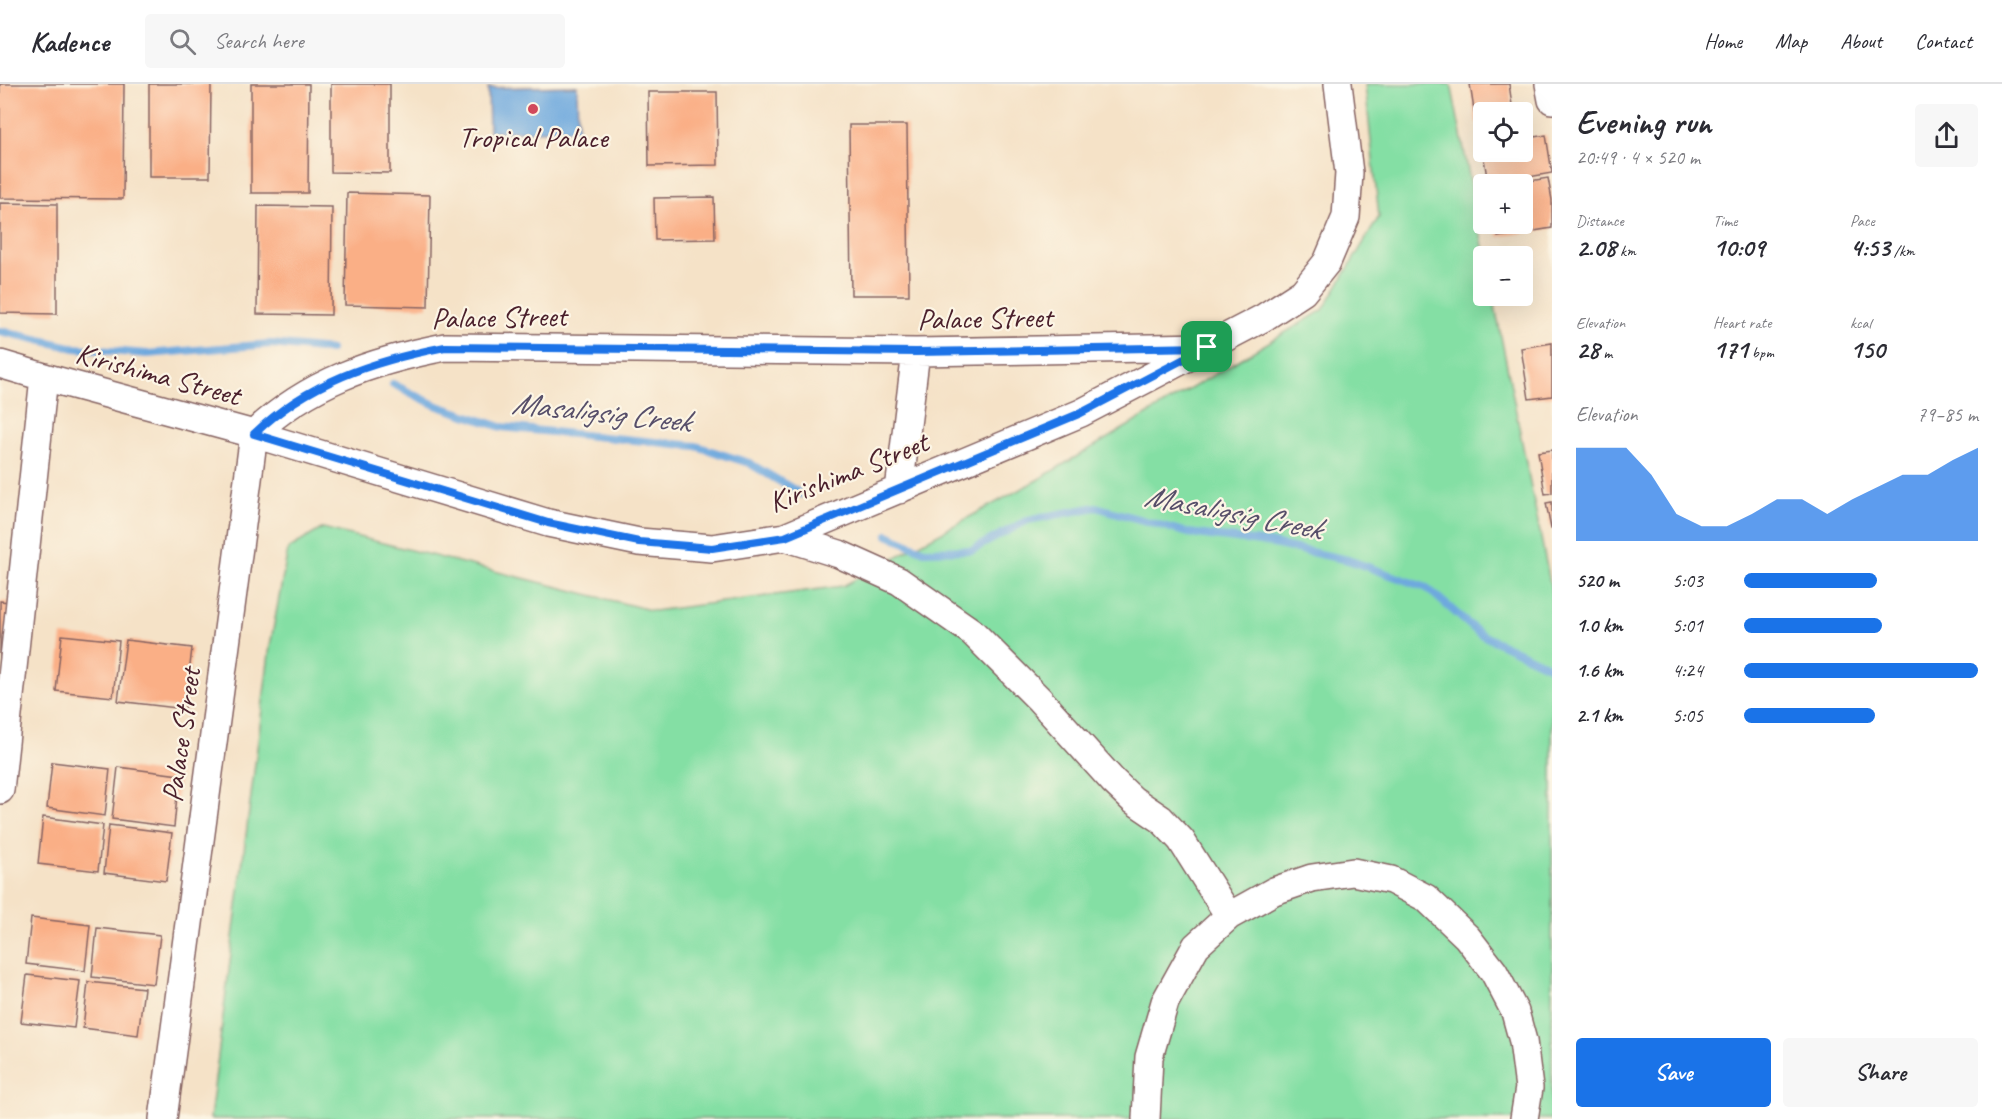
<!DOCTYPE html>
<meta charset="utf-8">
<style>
body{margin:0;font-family:Caveat,sans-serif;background:#f7f7f7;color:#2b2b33;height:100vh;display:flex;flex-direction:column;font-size:22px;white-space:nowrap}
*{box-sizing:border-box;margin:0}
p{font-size:20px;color:#7c7c81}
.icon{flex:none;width:33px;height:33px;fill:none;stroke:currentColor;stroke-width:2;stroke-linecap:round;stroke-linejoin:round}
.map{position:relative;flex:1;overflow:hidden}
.side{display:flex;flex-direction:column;background:#fff;width:450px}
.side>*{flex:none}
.tools{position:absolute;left:1473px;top:18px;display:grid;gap:12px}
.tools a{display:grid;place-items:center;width:60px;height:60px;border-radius:6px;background:#fff;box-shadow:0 6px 24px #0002;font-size:30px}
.pin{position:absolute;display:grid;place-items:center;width:51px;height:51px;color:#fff;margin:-26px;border-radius:12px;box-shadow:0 3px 9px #0006}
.round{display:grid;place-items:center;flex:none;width:63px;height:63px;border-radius:6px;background:#f7f7f7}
.summary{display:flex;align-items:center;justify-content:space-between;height:102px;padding:0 24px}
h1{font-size:33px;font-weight:600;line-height:45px}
.stats{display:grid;grid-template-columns:repeat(3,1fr);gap:9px;height:102px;padding:6px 24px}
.stats div{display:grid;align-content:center}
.stats b{font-size:26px;font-weight:600}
.stats small{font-size:16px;font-weight:400}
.stats p{font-size:16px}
.chart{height:168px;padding:12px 24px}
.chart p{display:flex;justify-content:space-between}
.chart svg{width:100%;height:108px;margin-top:6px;fill:#1a73e8;opacity:.7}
.primary-button{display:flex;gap:12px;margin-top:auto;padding:12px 24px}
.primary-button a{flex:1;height:69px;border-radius:6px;background:#1a73e8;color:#fff;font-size:24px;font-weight:600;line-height:69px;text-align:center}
.primary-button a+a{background:#f7f7f7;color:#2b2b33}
ul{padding:0 24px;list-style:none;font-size:20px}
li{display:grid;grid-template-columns:96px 72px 1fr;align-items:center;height:45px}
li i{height:15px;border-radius:8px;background:#1a73e8}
header{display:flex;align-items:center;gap:36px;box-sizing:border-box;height:84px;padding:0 30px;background:#fff;border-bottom:2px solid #e1e1e2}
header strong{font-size:28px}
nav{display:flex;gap:33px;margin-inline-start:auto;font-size:21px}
.search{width:420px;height:54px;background:#f7f7f7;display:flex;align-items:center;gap:15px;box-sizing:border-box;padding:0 21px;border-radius:6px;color:#7c7c81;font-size:22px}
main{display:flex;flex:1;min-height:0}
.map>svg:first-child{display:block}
.green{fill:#84dfa4;stroke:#677f68;stroke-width:1.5}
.water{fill:#6ea9de;stroke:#5c6484;stroke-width:1.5}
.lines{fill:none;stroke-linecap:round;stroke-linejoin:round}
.stream{stroke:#6ea9de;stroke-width:8}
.building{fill:#faaf86}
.street-casing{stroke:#866362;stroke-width:30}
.street{stroke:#fff;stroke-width:27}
.route-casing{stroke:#fff;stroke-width:12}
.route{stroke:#1a73e8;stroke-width:8}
.poi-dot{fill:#d1495b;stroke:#fcf5e5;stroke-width:2}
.labels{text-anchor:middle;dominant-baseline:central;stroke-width:4.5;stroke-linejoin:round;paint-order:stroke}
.poi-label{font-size:30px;fill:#4a1f2b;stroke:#fcf5e5}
.street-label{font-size:30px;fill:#4a1f2b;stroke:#fcf5e5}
.water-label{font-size:32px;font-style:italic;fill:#574f6a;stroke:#fcf5e5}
</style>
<header>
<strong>Kadence</strong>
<div class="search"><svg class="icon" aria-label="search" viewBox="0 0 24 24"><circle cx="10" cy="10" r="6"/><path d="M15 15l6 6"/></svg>Search here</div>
<nav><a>Home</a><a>Map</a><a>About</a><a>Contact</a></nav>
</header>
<main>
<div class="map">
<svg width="1552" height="1035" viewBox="0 0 1552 1035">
<rect width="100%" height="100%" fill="#fcf5e5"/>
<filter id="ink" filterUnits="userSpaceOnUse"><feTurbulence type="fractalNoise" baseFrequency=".0167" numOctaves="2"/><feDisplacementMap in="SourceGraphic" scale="12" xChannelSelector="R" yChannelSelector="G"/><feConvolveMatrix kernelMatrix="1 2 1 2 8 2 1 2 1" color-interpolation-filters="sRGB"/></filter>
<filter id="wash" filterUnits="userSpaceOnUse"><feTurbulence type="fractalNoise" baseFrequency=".008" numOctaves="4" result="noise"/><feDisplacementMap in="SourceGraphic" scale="24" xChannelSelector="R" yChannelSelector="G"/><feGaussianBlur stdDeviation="1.35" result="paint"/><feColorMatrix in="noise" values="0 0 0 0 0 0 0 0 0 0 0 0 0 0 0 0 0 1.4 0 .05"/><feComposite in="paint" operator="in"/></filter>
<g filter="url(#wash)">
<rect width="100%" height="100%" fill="#f5e2c7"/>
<path class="green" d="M1365 0H1451L1485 172H1484V212H1493L1552 509V1035H210L270 562 288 465 323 444 654 527 843 502 1039 395 1323 226 1379 133Z"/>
<path class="water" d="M577 2 578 46 489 48 488 4Z"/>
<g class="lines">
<path class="stream" d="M0 247 75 264 147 270 271 260 330 266
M393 300 435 321 501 343 696 362 749 379 801 410
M888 451 924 467 972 466 1028 436 1096 423 1188 449 1268 459 1348 476 1427 504 1480 550 1552 584"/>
</g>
<g id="blocks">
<path class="building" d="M0 0H124L123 115 0 114Z
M149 0H211L210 93H149Z
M251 0H309L308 109H251Z
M331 0H390V89L331 88Z
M1470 0H1509L1513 28H1484V37L1476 39Z
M648 8H717L718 81 649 82Z
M849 41H907L909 211H851Z
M1546 51 1552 89 1488 100 1483 68H1522V55Z
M1548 94 1552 116V144L1498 153 1496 140H1522V100L1517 99Z
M347 109 430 111 428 223 345 221Z
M714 113 715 155 655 156 654 114Z
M0 119 57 120V230L0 229Z
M258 122 332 123 331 231 257 230Z
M1552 259V312L1529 315 1521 264Z
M1552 366V409L1545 410 1538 368Z
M1552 418V445H1551L1546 419Z
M0 517 9 518 1 575H0Z
M62 551 119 557 113 613 56 607Z
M126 556 192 564 185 625 118 617Z
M52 678 110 685 105 732 47 724Z
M118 683 179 691 174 743 112 735Z
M43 733 103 741 98 787 38 780Z
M109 741 172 749 166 797 104 789Z
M31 834 90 841 85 887 26 880Z
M97 844 160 851 154 900 92 893Z
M27 891 80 897 74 944 21 938Z
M88 898 144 904 138 951 83 944Z"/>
</g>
</g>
<g filter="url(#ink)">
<use href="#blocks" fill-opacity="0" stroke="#866362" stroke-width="1.5"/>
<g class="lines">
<g class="street-casing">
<path id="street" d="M1549 0 1552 16
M0 280 44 293 254 350 548 439 639 458 712 464 785 453 1081 329 1263 234 1303 208 1327 178 1346 133 1349 89 1338 0
M899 406 916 268
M785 453 839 470 899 497 972 548 1039 615 1113 697 1133 716 1161 735 1181 756 1229 832
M0 706 44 293
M163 1035 254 350C308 298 373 277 445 263L916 268 1207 263
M1146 1035 1149 973 1165 918 1196 862 1229 832 1274 807 1312 794 1353 788 1391 796 1426 814 1467 853 1494 888 1515 928 1523 957 1529 1004 1524 1035"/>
</g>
<use href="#street" class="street"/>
</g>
</g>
<g class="lines" filter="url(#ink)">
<g class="route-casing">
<path id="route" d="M445 263 916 268 1207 263 1081 329 785 453 712 464 639 458 548 439 254 350C308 298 373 277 445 263Z"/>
</g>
<use href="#route" class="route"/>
</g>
<circle class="poi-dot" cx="533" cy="25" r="6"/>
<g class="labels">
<g class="poi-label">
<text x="533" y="53">Tropical Palace</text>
</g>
<g class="street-label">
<text transform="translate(499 233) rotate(-1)">Palace Street</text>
<text transform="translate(985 234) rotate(-1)">Palace Street</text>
<text transform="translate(158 290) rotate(15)">Kirishima Street</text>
<text transform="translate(848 388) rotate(-22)">Kirishima Street</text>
<text transform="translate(181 651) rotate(-82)">Palace Street</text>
</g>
<g class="water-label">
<text transform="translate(601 328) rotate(6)">Masaligsig Creek</text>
<text transform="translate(1233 428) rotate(11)">Masaligsig Creek</text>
</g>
</g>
</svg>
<div class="tools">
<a><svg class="icon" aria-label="locate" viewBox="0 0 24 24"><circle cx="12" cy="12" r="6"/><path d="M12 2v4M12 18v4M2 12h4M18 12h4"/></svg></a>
<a>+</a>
<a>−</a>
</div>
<div class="pin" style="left:1207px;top:263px;background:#1e9e55"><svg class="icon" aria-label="arrive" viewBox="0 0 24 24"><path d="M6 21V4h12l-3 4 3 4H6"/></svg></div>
</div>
<section class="side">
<div class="summary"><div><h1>Evening run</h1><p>20:49 · 4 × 520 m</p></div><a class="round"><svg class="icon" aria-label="share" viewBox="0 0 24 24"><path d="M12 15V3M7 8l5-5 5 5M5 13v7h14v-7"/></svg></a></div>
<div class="stats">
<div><p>Distance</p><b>2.08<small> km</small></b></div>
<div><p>Time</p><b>10:09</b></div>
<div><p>Pace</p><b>4:53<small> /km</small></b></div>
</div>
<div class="stats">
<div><p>Elevation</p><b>28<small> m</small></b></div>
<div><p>Heart rate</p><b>171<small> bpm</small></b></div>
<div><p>kcal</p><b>150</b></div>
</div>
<div class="chart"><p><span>Elevation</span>79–85 m</p>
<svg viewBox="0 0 160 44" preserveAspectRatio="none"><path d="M0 44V6L10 6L20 6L30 17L40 33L50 38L60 38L70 33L80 27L90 27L100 33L110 27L120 22L130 17L140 17L150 11L160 6V44z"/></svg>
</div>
<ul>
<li><b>520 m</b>5:03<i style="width:57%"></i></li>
<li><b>1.0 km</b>5:01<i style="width:59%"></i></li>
<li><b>1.6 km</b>4:24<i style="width:100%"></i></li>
<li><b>2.1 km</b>5:05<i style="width:56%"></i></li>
</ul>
<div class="primary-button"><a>Save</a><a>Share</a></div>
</section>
</main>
